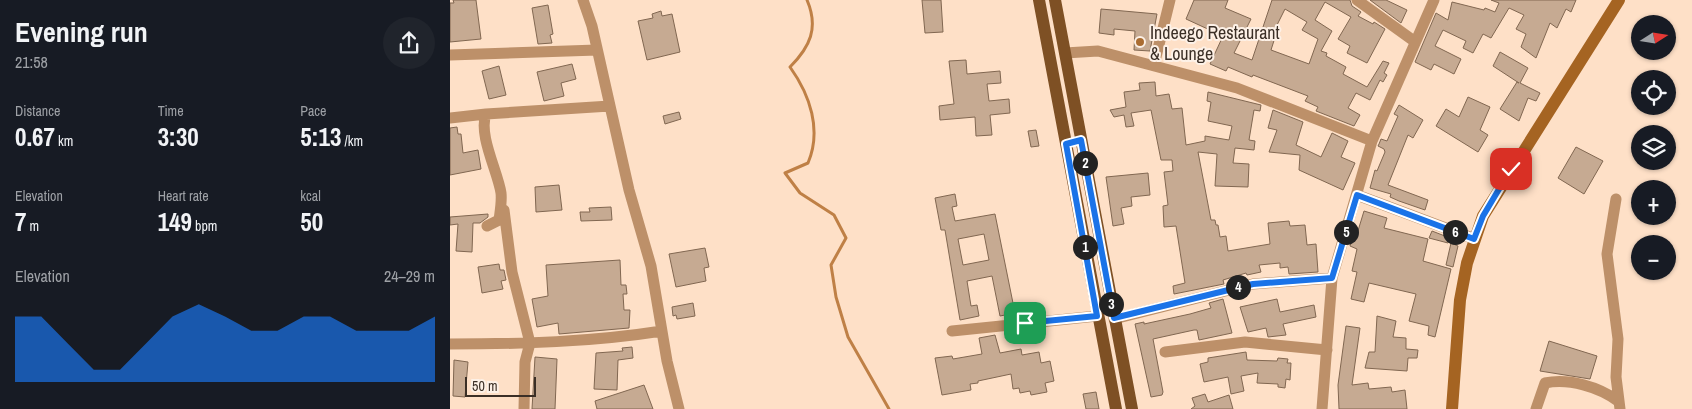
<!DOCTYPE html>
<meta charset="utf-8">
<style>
body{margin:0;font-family:"Archivo Narrow",sans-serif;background:#20242c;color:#f1f3f6;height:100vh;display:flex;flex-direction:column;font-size:19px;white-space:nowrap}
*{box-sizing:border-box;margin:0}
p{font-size:16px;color:#9ea1a6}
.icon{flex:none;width:28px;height:28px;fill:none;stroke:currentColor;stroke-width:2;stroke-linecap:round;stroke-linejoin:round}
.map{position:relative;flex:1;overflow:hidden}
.sheet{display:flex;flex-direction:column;background:#171b24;width:450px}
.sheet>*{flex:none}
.needle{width:32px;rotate:78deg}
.buttons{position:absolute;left:1181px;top:15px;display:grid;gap:10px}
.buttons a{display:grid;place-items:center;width:45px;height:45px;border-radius:50%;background:#171b24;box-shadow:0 1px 4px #0004;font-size:25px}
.scale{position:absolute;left:15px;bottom:12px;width:71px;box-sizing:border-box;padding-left:5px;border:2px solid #3b2f26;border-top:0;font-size:14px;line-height:18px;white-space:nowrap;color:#3b2f26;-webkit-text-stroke:4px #fdf1e7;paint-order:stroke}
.pin{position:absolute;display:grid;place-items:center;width:42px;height:42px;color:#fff;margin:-21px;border-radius:10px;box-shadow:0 2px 8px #0006}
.km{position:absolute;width:25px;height:25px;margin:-12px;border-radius:50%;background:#222;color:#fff;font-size:14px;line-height:25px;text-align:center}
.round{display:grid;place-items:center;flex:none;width:52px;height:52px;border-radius:26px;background:#20242c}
.summary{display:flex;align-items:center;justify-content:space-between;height:85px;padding:0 15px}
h1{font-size:28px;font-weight:800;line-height:38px}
.figures{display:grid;grid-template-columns:repeat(3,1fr);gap:8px;height:85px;padding:5px 15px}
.figures div{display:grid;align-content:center}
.figures b{font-size:25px;font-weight:800}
.figures small{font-size:14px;font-weight:400}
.figures p{font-size:14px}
.chart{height:140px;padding:10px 15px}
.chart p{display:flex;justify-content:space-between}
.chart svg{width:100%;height:90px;margin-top:5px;fill:#1a73e8;opacity:.7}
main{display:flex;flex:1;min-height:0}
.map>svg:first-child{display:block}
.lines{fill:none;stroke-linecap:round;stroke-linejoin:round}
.stream{stroke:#bf8046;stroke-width:3}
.building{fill:#c6aa92;stroke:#816751;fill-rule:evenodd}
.minor{stroke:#bd9069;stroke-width:11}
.secondary{stroke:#a56422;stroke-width:12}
.primary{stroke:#7e5024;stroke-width:12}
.route-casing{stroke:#fff;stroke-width:10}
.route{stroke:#1a73e8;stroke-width:6}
.poi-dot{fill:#aa6c31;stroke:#fdf1e7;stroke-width:2}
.labels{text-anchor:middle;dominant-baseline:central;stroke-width:4;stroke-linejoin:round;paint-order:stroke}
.poi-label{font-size:18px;fill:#3b2f26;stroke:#fdf1e7;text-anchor:start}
</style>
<main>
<section class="sheet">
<div class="summary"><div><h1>Evening run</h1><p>21:58</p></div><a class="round"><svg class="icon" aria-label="share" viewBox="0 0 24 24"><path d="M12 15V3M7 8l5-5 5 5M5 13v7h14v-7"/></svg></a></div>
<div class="figures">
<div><p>Distance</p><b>0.67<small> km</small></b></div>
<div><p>Time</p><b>3:30</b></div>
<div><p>Pace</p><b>5:13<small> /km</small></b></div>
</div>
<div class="figures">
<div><p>Elevation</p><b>7<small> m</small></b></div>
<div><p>Heart rate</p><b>149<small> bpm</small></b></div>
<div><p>kcal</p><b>50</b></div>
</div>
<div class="chart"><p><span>Elevation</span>24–29 m</p>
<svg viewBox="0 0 160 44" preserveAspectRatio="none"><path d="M0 44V12L10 12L20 25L30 38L40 38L50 25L60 12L70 6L80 12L90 19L100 19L110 12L120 12L130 19L140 19L150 19L160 12V44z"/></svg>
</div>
</section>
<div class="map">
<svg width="1242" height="409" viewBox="0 0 1242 409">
<rect width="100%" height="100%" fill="#fee0c7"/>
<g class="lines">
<path class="stream" d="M357 0C369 28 360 47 340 67 360 95 372 130 358 163L335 173 350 193 384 215 396 238 381 265 386 297 398 337 439 409"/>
</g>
<path class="building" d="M3 0H26L31 39 0 42V3H4Z
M472 0H491L493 32 475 33Z
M744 0H778L775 8 801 19 784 53 802 60 822 0H900L902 6 911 12 908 16 923 24 924 22 935 29 917 63 897 53 900 46 888 39 901 17 875 2 865 20 882 31 871 51 877 53 876 56 896 67 893 74 917 87 933 61 939 63 934 73 937 75 933 82 930 80 920 100 906 93 898 108 910 115 904 126 866 111 868 107 855 101 858 96 803 75 802 77 778 67 776 71 760 64 773 36 736 19ZM835 9 857 22 852 30 868 39 859 64 821 50 828 28 826 27Z
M920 0H936L957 10 951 23Z
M1041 0H1126L1121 12 1116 9 1107 28 1100 23 1086 58 1071 47 1076 34 1066 29 1074 15 1059 8 1041 38 1033 34 1023 53 1013 48 1016 41 993 30 985 46 1011 59 1004 74 984 64 981 70 965 62 986 13 998 20 1002 2 1034 10 1035 8 1045 12 1049 3Z
M98 5 103 34 100 35 102 43 88 44 82 8Z
M651 9 707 14 700 51 684 50 685 31 664 29V35L649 33Z
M211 11 212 16 222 14 230 52 197 60 188 21 203 18 202 14Z
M1050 52 1078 68 1070 83 1090 93 1086 101 1078 98 1069 121 1050 109 1067 82 1069 83 1043 66Z
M516 60 517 74 550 71 551 83 537 84 539 101 559 99 560 113 540 115 542 135 526 136 525 117 490 120 489 106 504 104 499 61Z
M122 64 126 79 111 83 114 96 94 101 87 72Z
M49 66 56 95 39 99 32 71Z
M705 82 706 96 719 94 722 109 732 108 736 145 755 141V136L779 140 782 126 758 121 761 102 757 101 758 92 811 105 810 111 804 110 799 140 805 141 804 150 785 148 783 163 799 164 798 187 765 186 767 154 748 152 761 220H765L766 225H768L770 237 776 236 778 251 820 244 818 223 839 221 840 226 855 225 857 245 866 244 868 272 839 274 838 267 830 268V263L809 265 811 272 797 275 796 273 773 280 774 284 724 294 723 286 735 283 726 226 714 227 713 206 718 205 714 172 723 171 722 160H711L701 110 681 113 684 126 676 127 674 115 664 117 660 110 676 107 674 92 690 90 689 83Z
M1018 97 1040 107 1030 130 1038 135 1028 152 986 126 996 109 1009 117Z
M949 105 973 120 963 138 958 135 938 185 978 200 975 210 949 201 940 197 941 194 920 188 925 170 927 171 935 152 934 149 928 146 929 144 931 139 937 141 948 116 944 114Z
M823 110 853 122 846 145 871 157 882 133 898 141 891 157 905 163 893 190 849 170 850 155 819 152 827 130 818 128Z
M229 112 231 119 215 124 213 116Z
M7 127 8 134H11L13 153 28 150 31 169 0 175V128Z
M586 130 589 146 581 147 578 131Z
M1126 147 1153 161 1134 194 1108 178Z
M698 173 700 195 681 197 682 206 671 208 674 224 663 226 656 177Z
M109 185 112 210 86 212 85 187Z
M505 194 507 206 502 207 505 221 545 214 565 313 550 316 542 276 517 281 521 306 527 305 529 316 510 320 495 230H491L485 198ZM534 234 539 260 513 265 508 239Z
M161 207 162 220 131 221 130 212H140L139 208Z
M914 211 937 218 934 228 978 239 973 261 1001 269 985 337 978 335 979 326 959 321 966 294 919 283 914 302 901 299 907 272 902 271 907 249 900 246 904 233 907 234Z
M38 214V217L30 223H23L22 252 6 251 8 224 0 225V217Z
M982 231 1000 238 998 243 979 238Z
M1001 243 1008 246 1003 267 996 265Z
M255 248 259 267 254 268 256 281 226 287 219 254Z
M170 260 171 285H176L177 294H173L174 310H180L179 328 109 334 108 323 87 327 82 299 98 296 96 265Z
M49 264 50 270H54L56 280 51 281 53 289 32 293 28 267Z
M773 299 782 333 749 340 747 330H744L703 339 713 392 712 395 701 397 685 324 694 322V324L740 314 761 308 759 303Z
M827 299 830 312 864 305 866 317 833 324 836 335 818 337 816 328 798 332 790 307Z
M243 303 245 316 227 319 226 315 223 316 222 307Z
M927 316 946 321 943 337 956 338V349L968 350 967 358H958L957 371 915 368 919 352H925Z
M896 326 910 328 902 385 918 383 919 389 941 387 942 392 955 390 957 409H889L888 385Z
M545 335 550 353 571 349 572 355 589 352 591 363 600 361 604 381 595 383 597 392 581 395 580 391 570 393 569 388 563 389 561 374 528 381V383L520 384 521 390 492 395 485 358 502 356 503 359 532 354 529 338Z
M1099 341 1147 356 1140 379 1090 371Z
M182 347 183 358 168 360 167 390 144 389 146 353 173 351 172 348Z
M796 352 797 360 827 361 828 358 838 359 837 363H841L840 380 836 379 835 388 828 387V384L807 383 808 373 791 376 794 391 781 394 778 377 754 382 750 364 758 362V358Z
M85 357 107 359 105 409H82Z
M4 360 18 362 15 397 3 396Z
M194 385 203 409H147L145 401Z
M646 392 649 409H636L633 394Z
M755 394 758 402 779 395 783 409H741L745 406 742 398Z"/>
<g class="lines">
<path class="minor" d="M133 0 142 26 179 190 201 266 217 361 229 409
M907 0 964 41
M615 53 648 51 787 88 922 141
M0 55 147 50
M704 65 720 0
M0 118 36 114
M907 195 1025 239
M1166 199 1157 254 1168 339 1166 377 1170 409
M54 210 62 272 80 343 75 362 74 409
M37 226 49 220C50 212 52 202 51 193 48 172 28 135 36 114L160 106
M664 319 803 284 882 278
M502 331 647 316
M0 344C71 344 142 342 212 331
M715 352 795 342 877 350
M872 409 882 278 922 141 984 0
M1086 409 1095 383C1119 378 1149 387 1168 401"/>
<path class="secondary" d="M1002 409 1010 300 1017 263 1033 216 1169 0"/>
<path class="primary" d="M589 0 666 409
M605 0 682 409"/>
</g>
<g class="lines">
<g class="route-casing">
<path id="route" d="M575 323 647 316 616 144 631 140 664 318 803 284 882 278 907 195 1024 239 1033 216 1061 169"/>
</g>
<use href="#route" class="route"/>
</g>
<circle class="poi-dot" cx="690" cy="42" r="5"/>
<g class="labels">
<g class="poi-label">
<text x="700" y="32">Indeego Restaurant<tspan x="700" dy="21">&amp; Lounge</tspan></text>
</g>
</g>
</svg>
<div class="buttons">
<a><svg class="needle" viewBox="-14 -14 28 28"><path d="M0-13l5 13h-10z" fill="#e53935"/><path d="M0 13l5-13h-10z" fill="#9ea1a6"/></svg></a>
<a><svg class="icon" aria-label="locate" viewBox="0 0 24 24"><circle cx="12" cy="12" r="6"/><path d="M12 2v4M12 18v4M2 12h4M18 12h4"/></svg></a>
<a><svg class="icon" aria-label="layers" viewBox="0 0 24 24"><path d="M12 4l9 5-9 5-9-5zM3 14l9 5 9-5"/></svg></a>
<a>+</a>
<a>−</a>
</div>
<div class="scale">50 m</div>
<div class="pin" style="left:575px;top:323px;background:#1e9e55"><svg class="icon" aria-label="arrive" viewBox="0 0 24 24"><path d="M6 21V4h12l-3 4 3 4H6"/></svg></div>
<div class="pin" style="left:1061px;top:169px;background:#d93025"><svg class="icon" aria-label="check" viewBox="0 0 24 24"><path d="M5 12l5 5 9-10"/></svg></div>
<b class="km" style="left:635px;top:247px">1</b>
<b class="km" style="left:635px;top:163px">2</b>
<b class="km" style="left:661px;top:304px">3</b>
<b class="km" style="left:788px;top:287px">4</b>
<b class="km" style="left:896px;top:232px">5</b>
<b class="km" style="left:1005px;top:232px">6</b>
</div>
</main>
